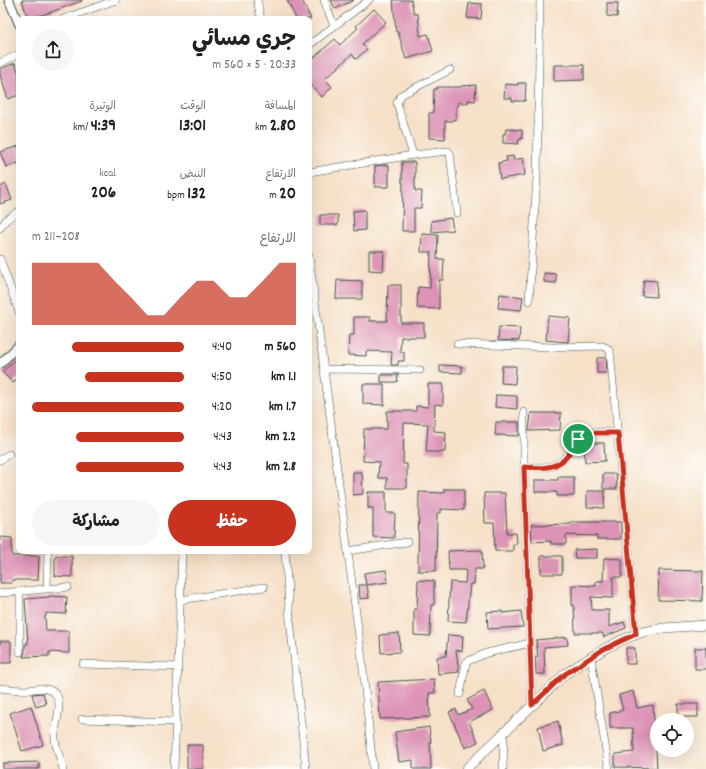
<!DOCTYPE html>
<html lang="ar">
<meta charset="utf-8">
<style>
body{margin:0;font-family:Dekko,"Playpen Sans Arabic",sans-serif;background:#f6f6f6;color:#202124;direction:rtl;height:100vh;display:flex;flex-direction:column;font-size:15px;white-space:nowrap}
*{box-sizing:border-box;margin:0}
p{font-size:13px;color:#757577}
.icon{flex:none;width:22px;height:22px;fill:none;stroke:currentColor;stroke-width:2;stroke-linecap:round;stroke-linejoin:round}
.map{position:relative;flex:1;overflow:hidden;direction:ltr}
.drawer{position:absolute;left:16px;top:16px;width:296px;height:538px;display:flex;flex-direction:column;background:#fff;border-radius:8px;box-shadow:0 4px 16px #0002;direction:rtl}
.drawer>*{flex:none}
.tools{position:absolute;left:650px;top:713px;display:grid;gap:8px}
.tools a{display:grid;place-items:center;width:44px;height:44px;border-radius:50%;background:#fff;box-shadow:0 4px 16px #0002;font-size:20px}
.pin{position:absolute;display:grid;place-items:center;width:34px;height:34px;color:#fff;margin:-17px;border:2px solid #fff;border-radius:50%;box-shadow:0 1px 4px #0007}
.round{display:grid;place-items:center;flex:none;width:42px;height:42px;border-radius:21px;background:#f6f6f6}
.headline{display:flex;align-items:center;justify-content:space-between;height:68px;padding:0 16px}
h1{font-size:22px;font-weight:700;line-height:30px}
.metrics{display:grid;grid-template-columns:repeat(3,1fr);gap:6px;height:68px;padding:4px 16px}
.metrics div{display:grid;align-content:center}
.metrics b{font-size:17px;font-weight:700}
.metrics small{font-size:11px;font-weight:400}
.metrics p{font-size:11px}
.chart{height:112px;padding:8px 16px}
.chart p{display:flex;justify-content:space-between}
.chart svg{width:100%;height:72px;margin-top:4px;fill:#c8321e;opacity:.7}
.primary-button{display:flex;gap:8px;margin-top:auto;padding:8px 16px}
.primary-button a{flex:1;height:46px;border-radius:24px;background:#c8321e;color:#fff;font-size:16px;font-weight:700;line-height:46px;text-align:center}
.primary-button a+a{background:#f6f6f6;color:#202124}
ul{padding:0 16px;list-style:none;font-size:13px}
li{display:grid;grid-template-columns:64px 48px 1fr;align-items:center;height:30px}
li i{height:10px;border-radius:5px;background:#c8321e}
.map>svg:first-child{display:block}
.building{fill:#dd93b6}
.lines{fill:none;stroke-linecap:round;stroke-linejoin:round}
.minor-casing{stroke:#3f554a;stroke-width:8}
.tertiary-casing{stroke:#3f554a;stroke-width:10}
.secondary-casing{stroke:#3f554a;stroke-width:10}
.minor{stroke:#fff;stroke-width:7}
.tertiary{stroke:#fff;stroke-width:8}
.secondary{stroke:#fff;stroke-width:9}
.route-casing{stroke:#fff;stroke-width:8}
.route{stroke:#c8321e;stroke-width:5}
</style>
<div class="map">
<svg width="706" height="769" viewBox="0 0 706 769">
<rect width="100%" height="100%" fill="#fdfcf7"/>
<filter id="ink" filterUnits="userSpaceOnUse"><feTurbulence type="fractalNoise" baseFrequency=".025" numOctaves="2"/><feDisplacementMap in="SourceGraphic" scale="8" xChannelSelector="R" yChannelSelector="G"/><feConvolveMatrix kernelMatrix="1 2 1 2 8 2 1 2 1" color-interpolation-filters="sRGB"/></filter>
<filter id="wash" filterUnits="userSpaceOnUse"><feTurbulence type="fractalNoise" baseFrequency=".012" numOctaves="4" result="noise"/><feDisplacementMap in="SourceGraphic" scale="16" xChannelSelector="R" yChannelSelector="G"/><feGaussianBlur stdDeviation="0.9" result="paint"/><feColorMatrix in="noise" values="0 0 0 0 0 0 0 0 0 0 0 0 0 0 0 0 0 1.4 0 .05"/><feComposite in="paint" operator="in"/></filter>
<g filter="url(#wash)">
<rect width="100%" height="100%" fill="#f6e0c7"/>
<g id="blocks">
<path class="building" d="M22 0H82V1L48 13 28 19Z
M287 0H302L311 19H296Z
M331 0H354L335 9Z
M393 0H411L414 14H418L420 36 428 34 433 51 406 59 398 32H396Z
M469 3 482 4 481 19 467 18Z
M607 3H618L617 17 607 16Z
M374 9 386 22 362 44 367 49 356 59 352 54 325 79 332 87 322 97 309 83V62L335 39 340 45 358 28 356 26Z
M15 63 19 74V95L8 99 0 75V69Z
M554 65H584V80L554 81Z
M518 83H526L525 101H512V98H504L505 84 518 85Z
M476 85 475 101 468 100V103H458L457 107H456V120L453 119V121H445V139L429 138V113H433L434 89H437V87H461V86Z
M506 129 522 130V139H519L518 144 503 143V134H505Z
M19 146V163L6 167 0 152Z
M513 156 514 160 523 158 525 175 500 179 498 163 507 161 506 157Z
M402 162H415V191H422L421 208H414V231H402L403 183H402Z
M383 165H389V187H375V166Z
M6 184 12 200 0 204V187Z
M365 210V230L354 231 353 211Z
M320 215H338V225H320Z
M451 218 453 230 432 232 431 221Z
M422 234 438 235 437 259H444L443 280H439V309L417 308 418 287 430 288 431 252H421Z
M369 251H384L383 271 369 270Z
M544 273 556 274V283L544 282Z
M337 280 362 281V299H336Z
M644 280 657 281 656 297 642 296Z
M388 285H401V323H424V337H401L400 352H404V361H398V365H391L392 352 366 351V356L348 355 349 335H354V317H370V321H387Z
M500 294 523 297 521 310 498 308Z
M548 316 570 318 568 342 546 340Z
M499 327 520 328 519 341 498 340Z
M597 358H606L607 373H597Z
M16 359 19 362V377L13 383 2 372Z
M440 365 462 366V373L440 372Z
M502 366H516L515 384 501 383Z
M381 375H398L397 382H381Z
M363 384H384V405L363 404Z
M428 384H443V405L435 404 434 431 446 432 445 452H426L428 424 404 423 403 464H407V488H387V478H378L379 462 363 461 364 429H387V411H416V406L428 407Z
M496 395 517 396V409L495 407Z
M531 413H561L560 430 529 431Z
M496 422H519V436L495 435Z
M584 443H604L605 461 585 462Z
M353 472H362L363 494 353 495Z
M603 474H616L617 489H603Z
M558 477H574V496H557V492H535V480H558Z
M444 489H464V510L441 509V513H437L436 571H418L419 492 444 493Z
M587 491H605L604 508 587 507Z
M368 492H386V513H395L394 538 373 537V508H368Z
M484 493H505L507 533H516L517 544H513V551H495L494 523H485Z
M571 522H621V539H597V536L566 535V544H551V541L532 542 531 525 571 524Z
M0 537 12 538V556H39L38 580H12V583H0Z
M597 549V558H575L574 550Z
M482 550 483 569H475L474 584H470L466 622 448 621 450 582 465 583 466 570H449L448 551Z
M55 556H72V577L55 576Z
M541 556H562V574H541Z
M604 558 622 559V577H613V598L591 597 592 610H609V627L624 622 626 628 604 637 602 633H575L574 605H572V585L596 586V581H603Z
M386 570 388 582 367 585 369 598 360 599 359 585H366L364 573Z
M659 570 703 571 702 601 658 600Z
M418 580 434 581V605H431L430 636 414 635V609H417Z
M49 596 67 597 66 614 46 613V616H45L46 631H69V653L49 652V656L23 657 25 652V644H28L25 599 49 597Z
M502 611V613L521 611 523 627 488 629 487 612Z
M399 633 400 652 381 653 380 635Z
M448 635 463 636 462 651 456 650 459 672 438 674 437 657 446 656Z
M567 637 568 645 544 647 545 674H536L535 657H538L536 640Z
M0 641H11V663H0Z
M626 648H635V664H626Z
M695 648H706V669H695Z
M434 679 435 693H429L430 717 380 719 378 682Z
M484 691 493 710 469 722 478 742 465 748 449 712 456 709 458 715 472 709 467 700Z
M633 691 637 708 653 705 657 768 615 767V754L634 752 633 728H610V713L623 710 619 695Z
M43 693 46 704 36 707 32 694Z
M678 704H698V717H678Z
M31 706 43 745 22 751 10 713Z
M558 721 563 745 543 751 538 727Z
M429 727 431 742H430L431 769H413V760L399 762 395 732Z
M187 745H203V769H187Z
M39 762V769H3V763Z"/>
</g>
</g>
<g filter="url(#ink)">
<use href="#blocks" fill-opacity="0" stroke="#3f554a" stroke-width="1"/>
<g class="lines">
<g class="minor-casing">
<path id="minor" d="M257 0 261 19
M324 0 334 26
M63 19 116 0
M309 45 369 0
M0 63 19 54
M413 155 397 103 401 95 450 70
M309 172 413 155 448 151 450 153 457 213
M0 228 6 220 19 211
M309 256 362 659 373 769
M0 259 19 312
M529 301 537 177 540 0
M457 344 553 347 602 346 607 348 610 351 636 634
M324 369 420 370
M524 412V467
M0 460 9 454
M285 551 290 620 306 769
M348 551 407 542
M47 589 48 551
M0 593 68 587
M180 600 264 587
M20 652V592
M591 658 609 769
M83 664 178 667
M0 688C8 689 16 690 24 690 31 690 39 687 46 689 70 694 53 723 55 739 56 749 61 759 63 769
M460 694 466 663 468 661 487 653 530 643
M532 705 524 467C548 468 560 469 573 447 576 442 578 437 583 435 592 430 607 433 617 433
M82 719 176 722
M174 769 182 551
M503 769 504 733"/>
</g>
<g class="tertiary-casing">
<path id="tertiary" d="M9 0 19 24
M0 364 19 345"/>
</g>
<g class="secondary-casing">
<path id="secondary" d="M466 769 565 674 604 649 624 639 643 632 664 628 706 625"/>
</g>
<use href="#minor" class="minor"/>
<use href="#tertiary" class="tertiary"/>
<use href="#secondary" class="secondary"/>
</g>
</g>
<g class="lines" filter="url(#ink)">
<g class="route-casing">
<path id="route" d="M590 433H618L636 634 604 649 565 674 532 705 524 467C536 468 549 469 559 463 574 456 570 438 590 433Z"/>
</g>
<use href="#route" class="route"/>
</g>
</svg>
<div class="tools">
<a><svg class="icon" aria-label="locate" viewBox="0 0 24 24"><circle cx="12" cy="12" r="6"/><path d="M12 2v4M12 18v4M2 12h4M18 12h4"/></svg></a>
</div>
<div class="pin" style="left:578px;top:439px;background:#1e9e55"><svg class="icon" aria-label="arrive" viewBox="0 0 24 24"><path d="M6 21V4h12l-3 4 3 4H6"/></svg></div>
<section class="drawer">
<div class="headline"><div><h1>جري مسائي</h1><p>20:33 · 5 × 560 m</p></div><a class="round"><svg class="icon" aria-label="share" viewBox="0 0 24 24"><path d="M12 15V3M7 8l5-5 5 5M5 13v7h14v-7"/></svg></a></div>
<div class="metrics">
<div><p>المسافة</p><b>2.80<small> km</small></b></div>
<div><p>الوقت</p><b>13:01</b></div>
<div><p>الوتيرة</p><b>4:39<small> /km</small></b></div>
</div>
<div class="metrics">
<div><p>الارتفاع</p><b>20<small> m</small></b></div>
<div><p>النبض</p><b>132<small> bpm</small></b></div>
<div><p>kcal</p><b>206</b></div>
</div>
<div class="chart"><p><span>الارتفاع</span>208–211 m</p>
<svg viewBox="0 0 160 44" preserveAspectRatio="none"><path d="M0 44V6L10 6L20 6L30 6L40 6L50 17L60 27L70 38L80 38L90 27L100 17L110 17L120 27L130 27L140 17L150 6L160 6V44z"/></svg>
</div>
<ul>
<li><b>560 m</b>4:40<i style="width:74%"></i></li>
<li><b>1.1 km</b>4:50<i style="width:65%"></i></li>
<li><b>1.7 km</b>4:20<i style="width:100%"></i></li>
<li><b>2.2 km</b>4:43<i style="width:71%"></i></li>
<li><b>2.8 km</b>4:43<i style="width:71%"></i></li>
</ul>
<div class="primary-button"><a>حفظ</a><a>مشاركة</a></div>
</section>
</div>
